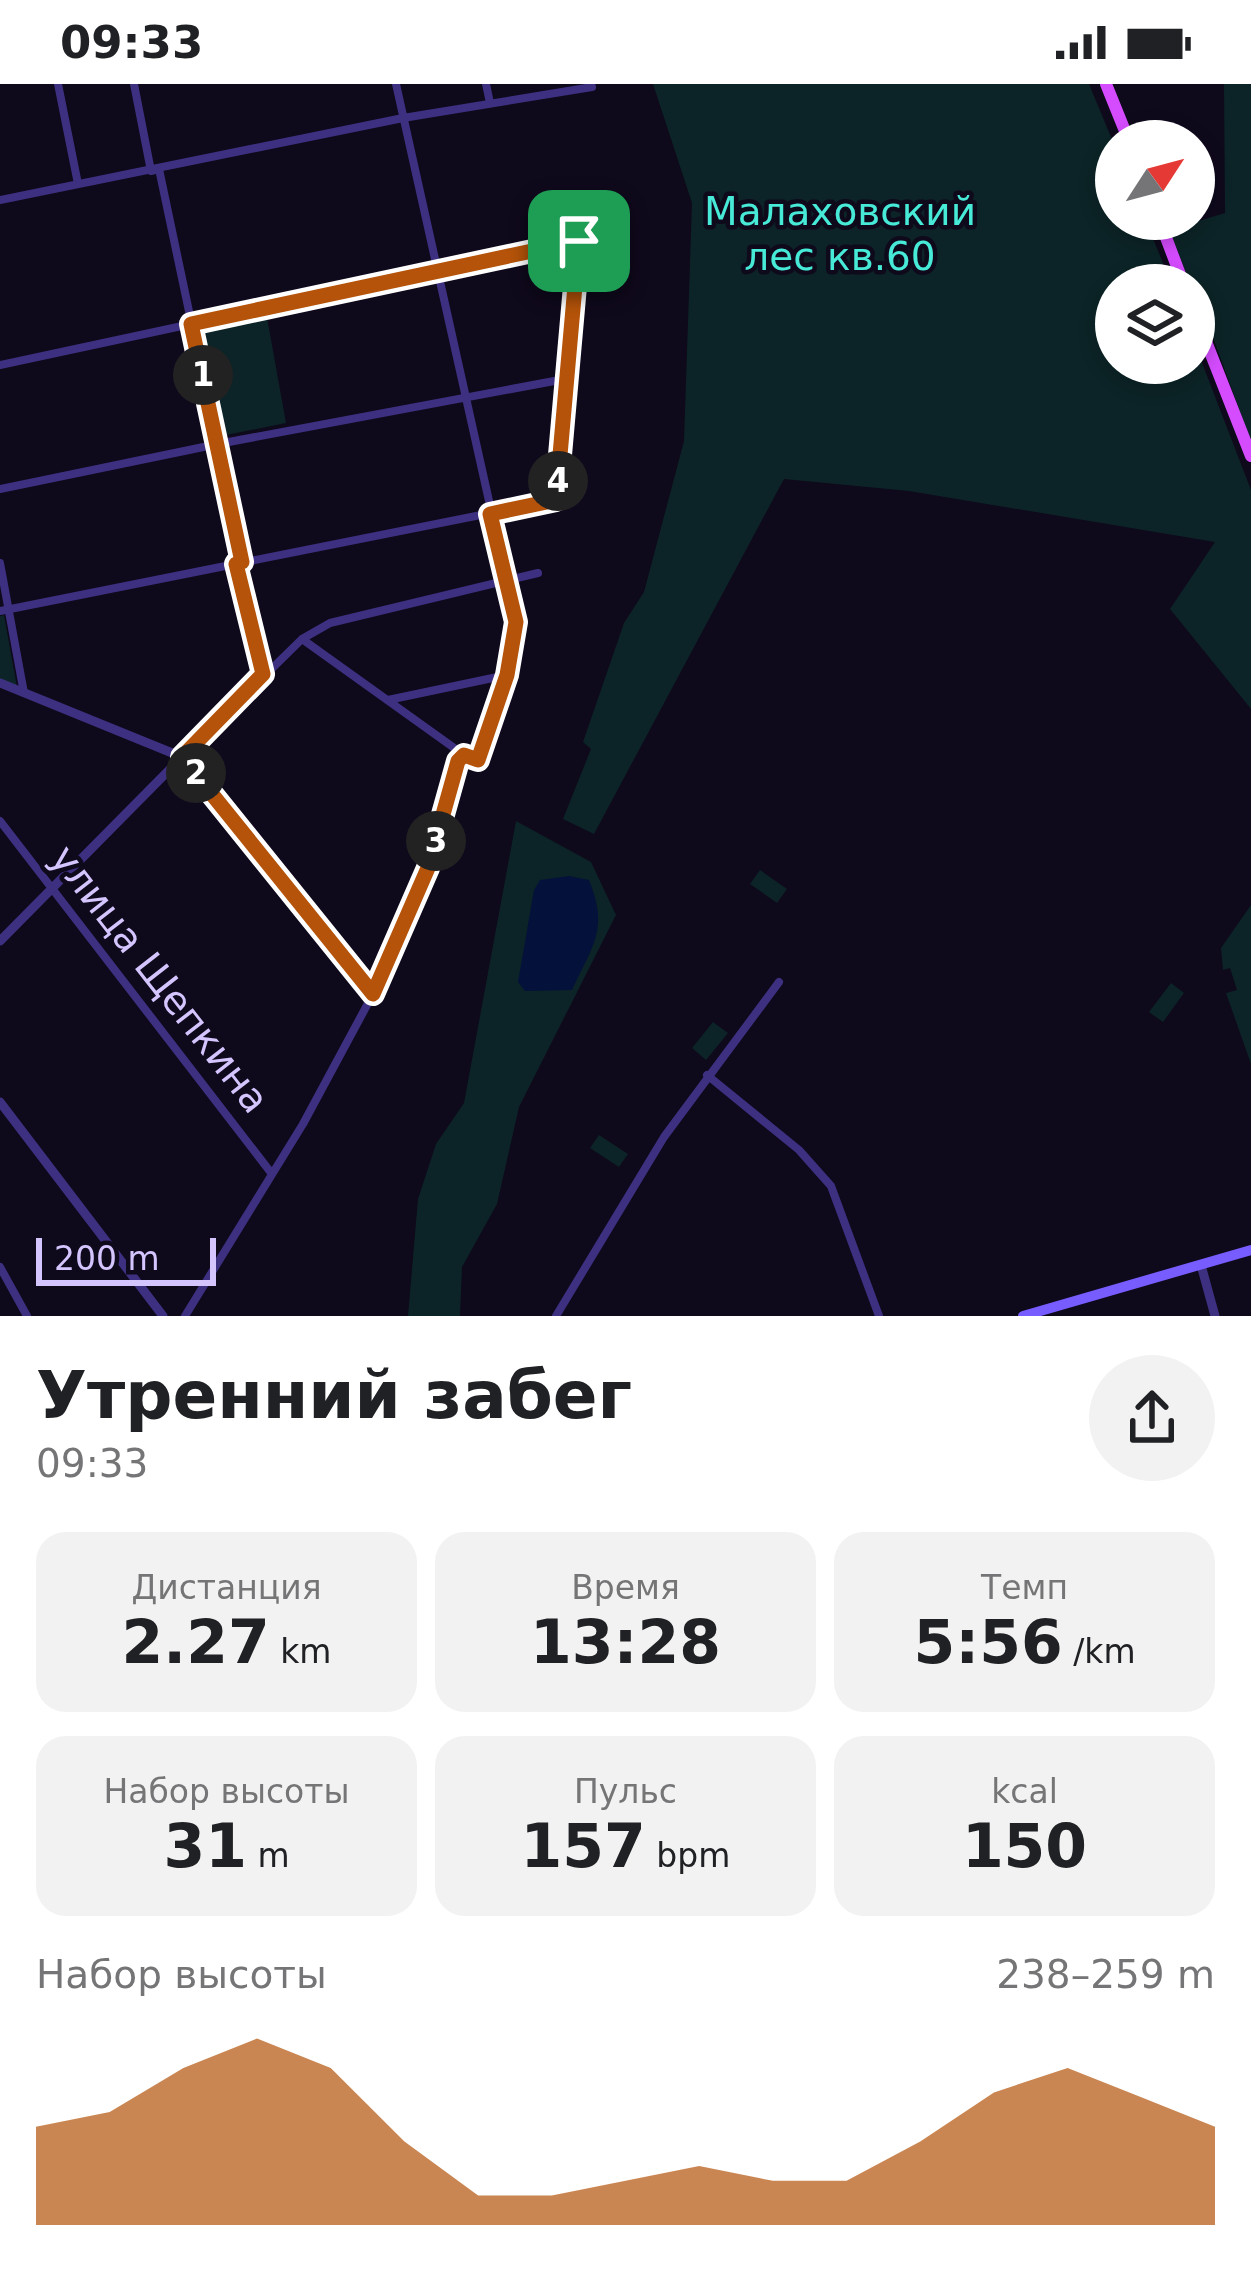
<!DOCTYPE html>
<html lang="ru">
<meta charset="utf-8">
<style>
body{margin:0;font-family:"DejaVu Sans",sans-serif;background:#f2f2f2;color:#202124;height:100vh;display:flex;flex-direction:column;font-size:45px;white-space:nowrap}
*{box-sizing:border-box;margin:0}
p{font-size:39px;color:#757577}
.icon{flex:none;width:66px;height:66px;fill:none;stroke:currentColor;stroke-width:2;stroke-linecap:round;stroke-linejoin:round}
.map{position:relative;height:1232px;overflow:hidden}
.details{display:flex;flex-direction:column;background:#fff;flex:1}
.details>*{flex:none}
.needle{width:78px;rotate:54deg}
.buttons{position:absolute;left:1095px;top:36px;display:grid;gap:24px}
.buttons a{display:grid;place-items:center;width:120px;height:120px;border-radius:50%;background:#fff;box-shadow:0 6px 18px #0003;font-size:60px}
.scale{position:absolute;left:36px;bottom:30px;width:180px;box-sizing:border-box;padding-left:12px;border:6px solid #d4c5ff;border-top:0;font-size:33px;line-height:42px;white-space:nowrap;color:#d4c5ff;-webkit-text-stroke:9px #0f091c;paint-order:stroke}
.pin{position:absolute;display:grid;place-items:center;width:102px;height:102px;color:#fff;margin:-51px;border-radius:24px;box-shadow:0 6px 18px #0006}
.km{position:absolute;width:60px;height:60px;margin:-30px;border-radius:50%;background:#222;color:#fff;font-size:33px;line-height:60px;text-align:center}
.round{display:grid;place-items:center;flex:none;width:126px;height:126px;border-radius:63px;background:#f2f2f2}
.headline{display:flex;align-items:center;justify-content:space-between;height:204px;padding:0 36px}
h1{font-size:66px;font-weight:800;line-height:90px}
.metrics{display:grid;grid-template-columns:repeat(3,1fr);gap:18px;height:204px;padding:12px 36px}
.metrics div{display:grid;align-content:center;border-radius:30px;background:#f2f2f2;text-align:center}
.metrics b{font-size:60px;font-weight:800}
.metrics small{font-size:33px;font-weight:400}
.metrics p{font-size:33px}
.chart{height:336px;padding:24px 36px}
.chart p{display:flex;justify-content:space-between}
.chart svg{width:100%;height:216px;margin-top:12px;fill:#b45309;opacity:.7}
.status{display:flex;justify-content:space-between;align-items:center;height:84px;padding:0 60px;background:#fff;direction:ltr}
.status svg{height:33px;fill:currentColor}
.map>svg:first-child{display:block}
.green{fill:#0c2427}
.water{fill:#04113a}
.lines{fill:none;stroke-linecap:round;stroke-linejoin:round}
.minor{stroke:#3e3080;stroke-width:8}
.tertiary{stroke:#3e3080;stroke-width:9}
.secondary{stroke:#775cff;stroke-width:10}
.primary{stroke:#d54cff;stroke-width:12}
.route-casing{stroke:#fff;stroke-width:24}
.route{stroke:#b45309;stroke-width:15}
.labels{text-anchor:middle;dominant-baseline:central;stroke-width:9;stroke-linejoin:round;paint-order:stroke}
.park-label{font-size:39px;fill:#47e9d7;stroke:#0f091c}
.street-label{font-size:39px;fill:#d4c5ff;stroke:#0f091c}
</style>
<div class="status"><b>09:33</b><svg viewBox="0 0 49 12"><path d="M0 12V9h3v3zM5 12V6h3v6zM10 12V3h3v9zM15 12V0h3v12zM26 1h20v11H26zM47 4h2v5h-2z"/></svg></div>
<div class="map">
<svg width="1251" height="1232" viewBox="0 0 1251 1232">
<rect width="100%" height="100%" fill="#0f091c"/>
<path class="green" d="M653 0H1089L1116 65V135H1145L1172 201H1116V279H1194V258L1251 406V625L1170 525 1215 458 909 407 784 395 594 750 563 735 591 665 583 658 624 539 644 508 684 357 692 119Z
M1224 0H1251V358L1194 201H1191L1165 135H1182L1185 141 1225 129Z
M266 228 286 339 221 352 197 242Z
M4 531 17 603 0 595V532Z
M516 737 591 778 616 831 519 1023 497 1120 462 1183 460 1232H408L418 1115 436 1060 464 1019Z
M760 786 787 805 777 819 750 800Z
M1251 821V980L1226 909 1237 906 1230 884 1223 886 1221 864Z
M1171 899 1184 909 1163 938 1149 928Z
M713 938 728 949 706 976 692 964Z
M599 1051 628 1070 619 1083 590 1064Z"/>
<path class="water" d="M569 792 589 796C609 845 593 861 572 906L525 907 518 898 534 806 540 796Z"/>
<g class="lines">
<path class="minor" d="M58 0 78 100
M134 0 151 87 159 85 242 479
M486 0 490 19
M0 116 403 34 592 3 591 0
M0 281 579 157 556 416 0 527
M0 405 218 360 565 295
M0 479 24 609
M236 480 263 590
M302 555 464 671
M388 616 507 591
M0 737 272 1090
M372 910 182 673 302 555 330 539 538 489
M707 991 799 1066 831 1102 879 1232
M0 1183 27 1232
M185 1232 303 1040 373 910 428 784 459 677 464 671 479 676 507 591 516 538 396 0
M556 1232 664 1053 779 898"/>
<path class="tertiary" d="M0 599 182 673 0 857
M0 1018 163 1232
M1201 1181 1215 1232"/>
<path class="secondary" d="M1023 1232 1251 1166"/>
<path class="primary" d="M1106 0 1129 57
M1159 135 1184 201
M1194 227 1251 372"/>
</g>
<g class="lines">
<g class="route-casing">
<path id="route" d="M579 157 556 416 490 430 516 538 507 591 478 676 464 671 458 677 428 784 373 910 182 673 263 590 236 480 242 478 191 240Z"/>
</g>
<use href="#route" class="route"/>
</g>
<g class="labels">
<g class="park-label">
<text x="840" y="127">Малаховский<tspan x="840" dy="45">лес кв.60</tspan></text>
</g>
<g class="street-label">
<text transform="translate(160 895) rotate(52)">улица Щепкина</text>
</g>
</g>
</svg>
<div class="buttons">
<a><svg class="needle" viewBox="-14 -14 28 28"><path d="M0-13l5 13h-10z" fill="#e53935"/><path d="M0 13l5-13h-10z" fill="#757577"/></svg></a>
<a><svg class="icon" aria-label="layers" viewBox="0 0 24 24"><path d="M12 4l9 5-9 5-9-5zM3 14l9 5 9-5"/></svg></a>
</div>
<div class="scale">200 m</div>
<div class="pin" style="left:579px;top:157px;background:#1e9e55"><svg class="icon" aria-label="arrive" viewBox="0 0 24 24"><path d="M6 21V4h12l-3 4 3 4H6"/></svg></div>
<b class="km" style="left:203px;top:291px">1</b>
<b class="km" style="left:196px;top:689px">2</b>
<b class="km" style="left:436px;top:757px">3</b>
<b class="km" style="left:558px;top:397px">4</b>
</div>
<section class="details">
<div class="headline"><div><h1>Утренний забег</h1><p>09:33</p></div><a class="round"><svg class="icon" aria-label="share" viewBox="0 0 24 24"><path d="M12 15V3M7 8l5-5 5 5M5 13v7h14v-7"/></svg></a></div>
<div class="metrics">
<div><p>Дистанция</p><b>2.27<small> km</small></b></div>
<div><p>Время</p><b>13:28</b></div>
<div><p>Темп</p><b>5:56<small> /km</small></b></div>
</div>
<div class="metrics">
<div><p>Набор высоты</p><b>31<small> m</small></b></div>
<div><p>Пульс</p><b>157<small> bpm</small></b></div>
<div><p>kcal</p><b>150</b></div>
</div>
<div class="chart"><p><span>Набор высоты</span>238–259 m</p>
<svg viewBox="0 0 160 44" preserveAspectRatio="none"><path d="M0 44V24L10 21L20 12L30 6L40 12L50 27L60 38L70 38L80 35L90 32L100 35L110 35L120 27L130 17L140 12L150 18L160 24V44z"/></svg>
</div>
</section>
